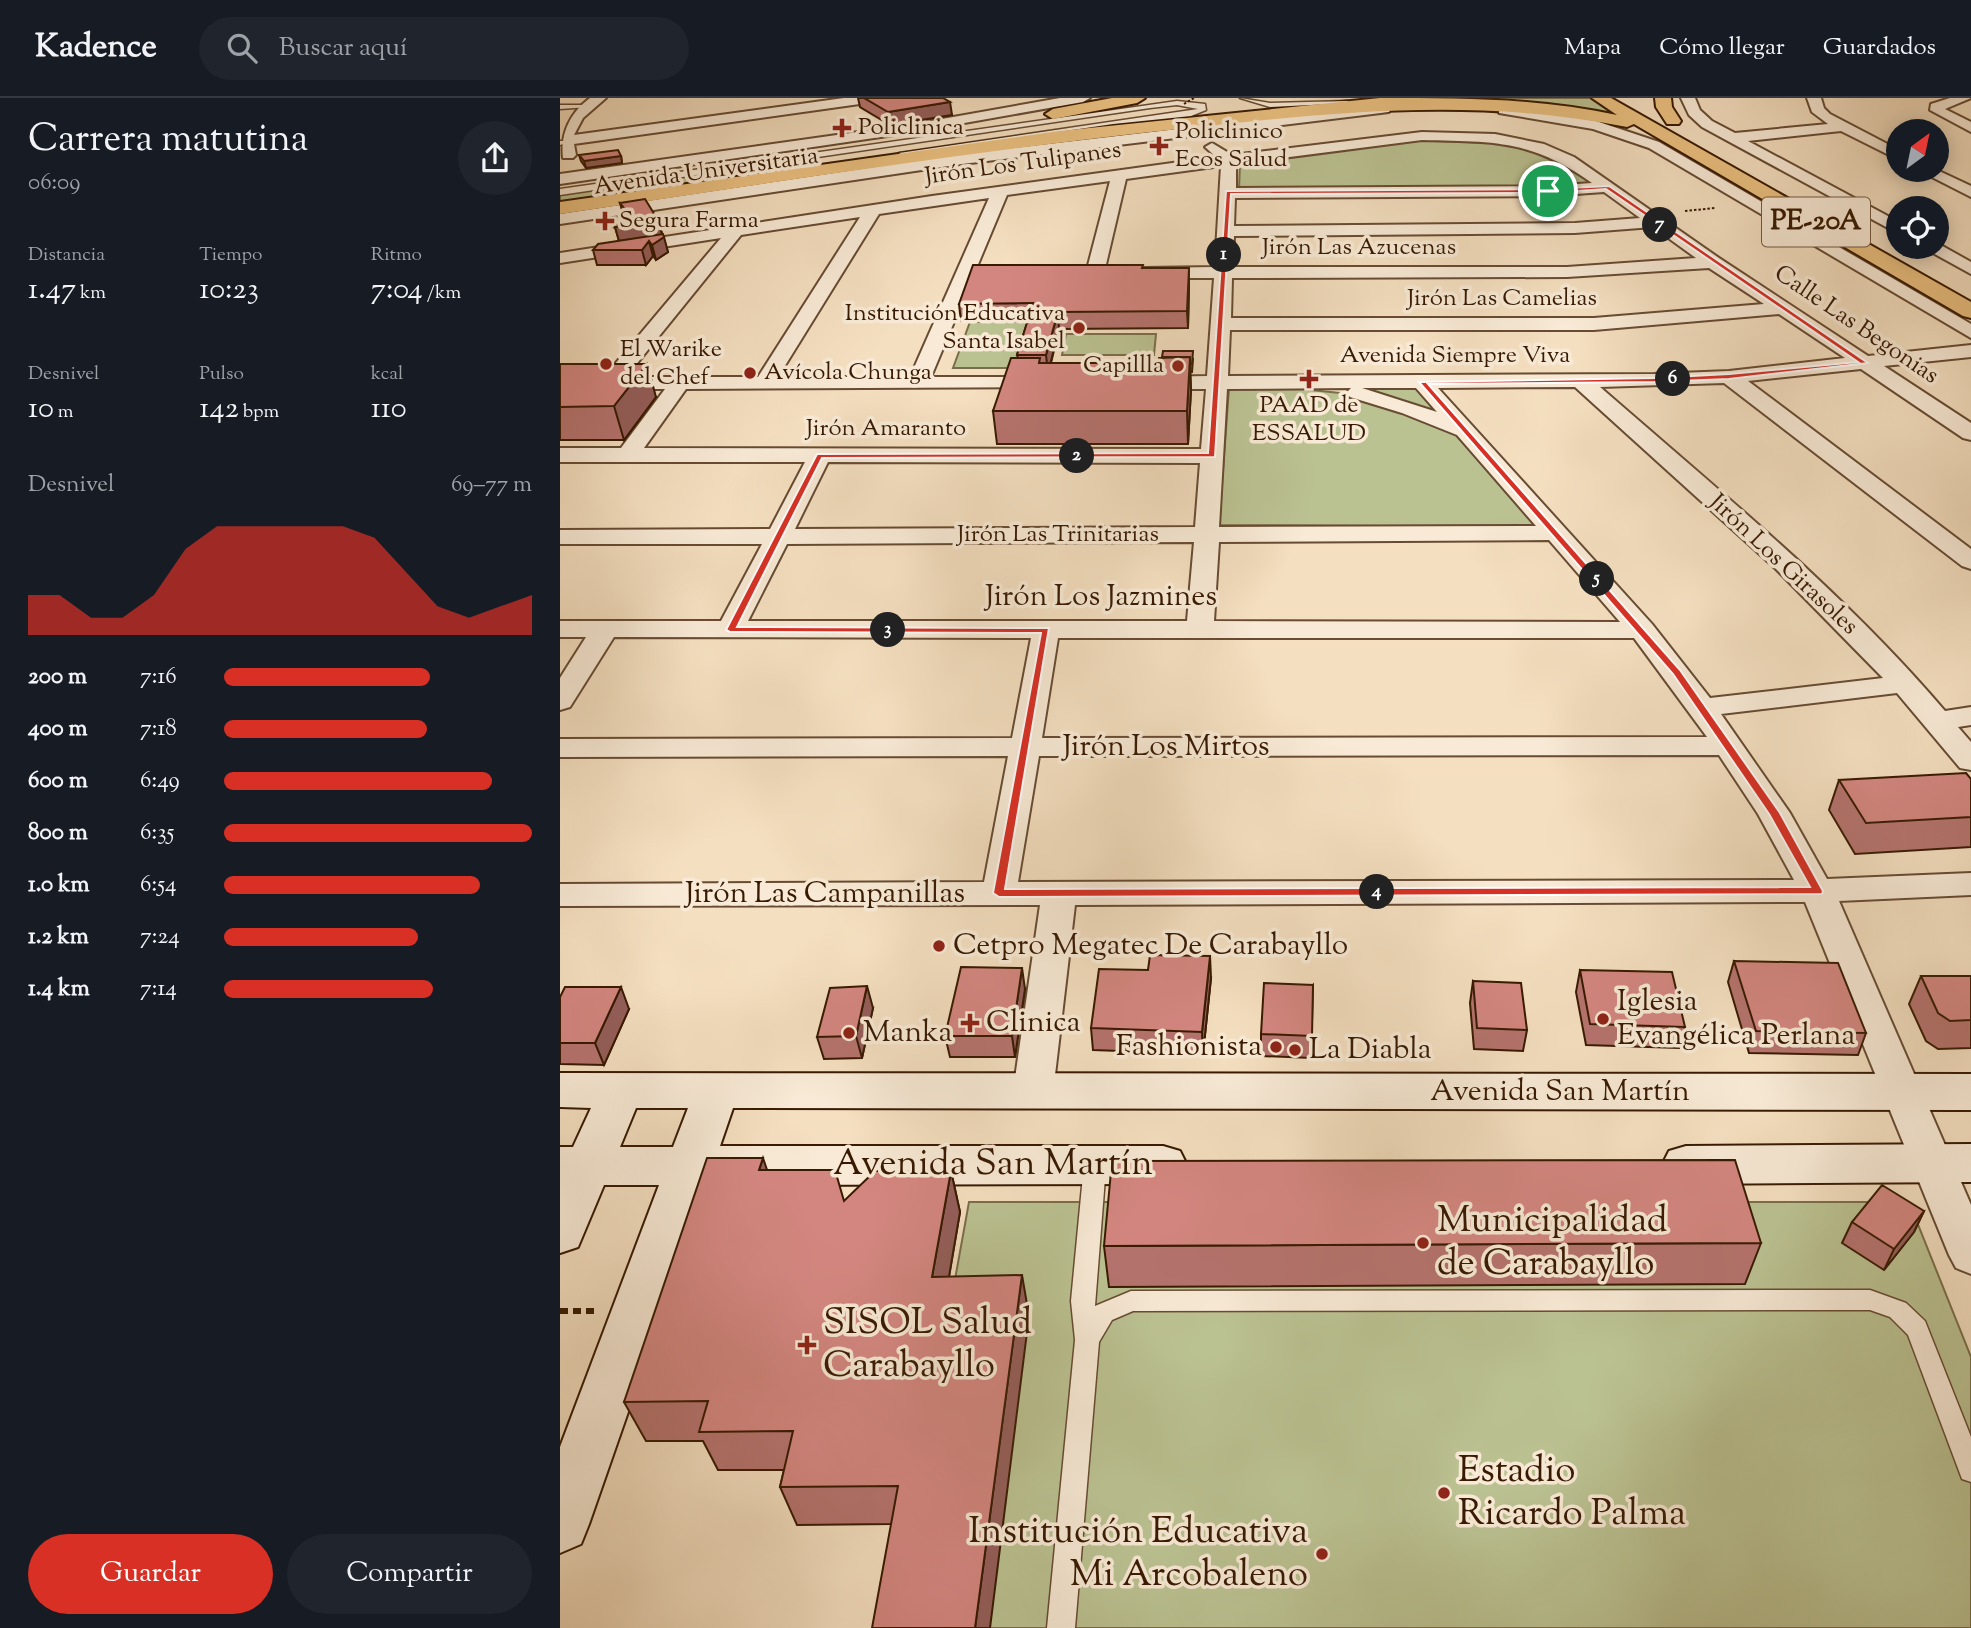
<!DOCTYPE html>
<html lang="es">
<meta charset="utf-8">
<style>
body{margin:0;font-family:"Sorts Mill Goudy",serif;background:#20242c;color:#f1f3f6;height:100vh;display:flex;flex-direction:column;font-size:26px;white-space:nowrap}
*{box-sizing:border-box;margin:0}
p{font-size:23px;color:#9ea1a6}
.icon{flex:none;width:38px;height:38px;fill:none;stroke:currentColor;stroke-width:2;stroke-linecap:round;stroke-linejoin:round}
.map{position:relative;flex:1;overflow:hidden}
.side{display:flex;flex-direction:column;background:#171b24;width:560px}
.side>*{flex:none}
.needle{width:46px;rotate:33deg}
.buttons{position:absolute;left:1326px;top:21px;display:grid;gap:14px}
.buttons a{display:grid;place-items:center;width:63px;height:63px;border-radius:50%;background:#171b24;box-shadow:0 4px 18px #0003;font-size:35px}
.pin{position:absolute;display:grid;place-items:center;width:60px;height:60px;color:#fff;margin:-30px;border:4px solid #fff;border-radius:50%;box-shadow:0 2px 7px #0007}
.km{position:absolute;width:35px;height:35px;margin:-18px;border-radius:50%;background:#222;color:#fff;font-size:19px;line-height:35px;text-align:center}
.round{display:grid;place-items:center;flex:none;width:74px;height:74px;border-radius:37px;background:#20242c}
.summary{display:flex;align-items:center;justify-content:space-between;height:119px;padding:0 28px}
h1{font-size:38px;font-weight:600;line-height:52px}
.metrics{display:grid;grid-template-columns:repeat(3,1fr);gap:10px;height:119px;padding:7px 28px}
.metrics div{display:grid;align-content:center}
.metrics b{font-size:30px;font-weight:600}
.metrics small{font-size:19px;font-weight:400}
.metrics p{font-size:19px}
.chart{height:196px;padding:14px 28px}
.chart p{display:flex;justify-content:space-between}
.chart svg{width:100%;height:126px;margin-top:7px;fill:#d93025;opacity:.7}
.button{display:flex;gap:14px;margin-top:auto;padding:14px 28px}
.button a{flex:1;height:80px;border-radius:42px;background:#d93025;color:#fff;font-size:28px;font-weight:600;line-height:80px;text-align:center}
.button a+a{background:#20242c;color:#f1f3f6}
ul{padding:0 28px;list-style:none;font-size:23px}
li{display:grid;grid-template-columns:112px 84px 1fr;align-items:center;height:52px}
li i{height:18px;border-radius:9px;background:#d93025}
header{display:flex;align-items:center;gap:42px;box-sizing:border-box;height:98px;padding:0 35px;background:#171b24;border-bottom:2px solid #363941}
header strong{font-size:33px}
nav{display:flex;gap:38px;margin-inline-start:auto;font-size:24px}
.search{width:490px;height:63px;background:#20242c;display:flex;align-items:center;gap:18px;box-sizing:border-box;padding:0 24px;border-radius:38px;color:#9ea1a6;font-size:26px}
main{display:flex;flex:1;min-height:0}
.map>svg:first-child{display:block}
.green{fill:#bbc292;stroke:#7a6e4a;stroke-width:2}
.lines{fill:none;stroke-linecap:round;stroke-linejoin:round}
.lane-casing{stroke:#674b32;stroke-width:3}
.street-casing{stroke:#674b32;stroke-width:4}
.secondary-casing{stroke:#381a02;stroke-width:4}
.primary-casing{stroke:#381a02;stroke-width:4}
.path-far1{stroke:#381a02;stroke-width:2;stroke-dasharray:2.5 2;stroke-linecap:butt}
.path{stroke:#381a02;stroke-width:6;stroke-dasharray:8 5;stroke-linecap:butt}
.lane{fill:#f8ead6;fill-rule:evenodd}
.street{fill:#f8ead6;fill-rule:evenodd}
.secondary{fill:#f8ead6;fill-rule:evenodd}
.primary{fill:#eac080;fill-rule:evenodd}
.path-bridge{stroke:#381a02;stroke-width:2;stroke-dasharray:2.5 2;stroke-linecap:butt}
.wall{fill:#b5736e;stroke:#381a02;stroke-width:2}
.shaded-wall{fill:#945e5a;stroke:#381a02;stroke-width:2}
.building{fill:#d38680;stroke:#381a02;stroke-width:2}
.route{fill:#d93025;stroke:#fff;stroke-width:2;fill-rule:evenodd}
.poi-dot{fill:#8f2418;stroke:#f8ead6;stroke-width:2.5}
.labels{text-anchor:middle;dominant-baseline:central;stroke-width:7;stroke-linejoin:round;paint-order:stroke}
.far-poi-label{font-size:24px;fill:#381a02;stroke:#f8ead6;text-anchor:start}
.far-street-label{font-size:24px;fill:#381a02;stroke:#f8ead6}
.shield{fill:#f8ead6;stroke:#725842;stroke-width:2}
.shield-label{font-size:28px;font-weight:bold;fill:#381a02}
.street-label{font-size:30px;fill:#381a02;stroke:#f8ead6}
.poi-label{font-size:30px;fill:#381a02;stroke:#f8ead6;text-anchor:start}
.near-street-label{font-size:37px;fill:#381a02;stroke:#f8ead6}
.near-poi-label{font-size:37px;fill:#381a02;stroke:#f8ead6;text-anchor:start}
</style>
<header>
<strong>Kadence</strong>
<div class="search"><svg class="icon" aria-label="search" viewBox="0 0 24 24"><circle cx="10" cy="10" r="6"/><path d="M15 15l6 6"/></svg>Buscar aquí</div>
<nav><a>Mapa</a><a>Cómo llegar</a><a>Guardados</a></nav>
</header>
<main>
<section class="side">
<div class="summary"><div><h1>Carrera matutina</h1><p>06:09</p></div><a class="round"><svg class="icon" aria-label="share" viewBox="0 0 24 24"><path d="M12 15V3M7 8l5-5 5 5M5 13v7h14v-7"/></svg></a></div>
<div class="metrics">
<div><p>Distancia</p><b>1.47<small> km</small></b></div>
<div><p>Tiempo</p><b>10:23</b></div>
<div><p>Ritmo</p><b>7:04<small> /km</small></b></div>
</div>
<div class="metrics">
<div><p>Desnivel</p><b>10<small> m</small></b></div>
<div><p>Pulso</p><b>142<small> bpm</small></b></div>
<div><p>kcal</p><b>110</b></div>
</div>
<div class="chart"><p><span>Desnivel</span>69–77 m</p>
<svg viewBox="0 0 160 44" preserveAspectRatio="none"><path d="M0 44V30L10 30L20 38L30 38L40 30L50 14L60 6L70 6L80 6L90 6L100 6L110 10L120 22L130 34L140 38L150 34L160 30V44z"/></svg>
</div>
<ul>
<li><b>200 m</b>7:16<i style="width:67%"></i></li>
<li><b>400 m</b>7:18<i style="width:66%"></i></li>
<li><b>600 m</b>6:49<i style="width:87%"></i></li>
<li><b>800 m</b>6:35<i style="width:100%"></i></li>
<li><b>1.0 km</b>6:54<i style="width:83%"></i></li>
<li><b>1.2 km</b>7:24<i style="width:63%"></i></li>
<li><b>1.4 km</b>7:14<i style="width:68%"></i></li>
</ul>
<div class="button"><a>Guardar</a><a>Compartir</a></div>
</section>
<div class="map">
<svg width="1411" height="1530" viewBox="0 0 1411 1530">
<rect width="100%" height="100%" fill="#f4dfc0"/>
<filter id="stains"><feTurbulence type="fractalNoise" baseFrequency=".00286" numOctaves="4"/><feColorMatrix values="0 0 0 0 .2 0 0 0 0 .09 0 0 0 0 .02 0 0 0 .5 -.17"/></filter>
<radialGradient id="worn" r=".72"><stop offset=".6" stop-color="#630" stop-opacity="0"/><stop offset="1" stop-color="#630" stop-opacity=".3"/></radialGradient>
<path class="green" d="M922 0H1031L1076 24 1026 12Z
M872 40 955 46 997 61 1033 87 980 91 679 92 680 64Z
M126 78 130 85 0 104V96Z
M410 224H472L458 270H393Z
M506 236H596L594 257H502Z
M855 289 884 320 842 303 789 290Z
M669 290 742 291 780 295 813 302 893 334 979 429 659 427Z
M409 1104H1349L1411 1259V1530H332Z"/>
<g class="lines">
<g class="lane-casing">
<path id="lane" d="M680 0 710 5 787 3 791 5 710 9Z
M617 3 645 6 646 12 631 18 553 26 343 57 339 55 638 11 617 7 590 10 0 97V91Z
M0 7H26L30 9 0 11Z
M0 43H5L6 45 0 47Z
M535 1058 543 1061 546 1067 535 1208 571 1193 1310 1192 1346 1205 1365 1223 1411 1339V1384L1402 1381 1348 1237 1330 1219 1310 1212 573 1213 552 1222 539 1244 515 1530H487L515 1242 511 1203 524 1067 527 1061Z"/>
</g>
<g class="street-casing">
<path id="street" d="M30 0H46L23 20 14 37 284 0H321L314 4 14 46 16 57 13 60H3C0 35 11 14 30 0Z
M500 0H530L523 4 348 35 0 86V76L348 27Z
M1121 0H1135L1140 12 1152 23 1175 35 1268 26 1252 14 1247 0H1261L1264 10 1270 16 1339 52V62L1281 33 1188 43 1339 124V136L1142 29 1129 17Z
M1390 0H1411L1385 11 1411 24V34L1370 12 1371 6Z
M824 7 831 11 829 14 402 66 0 126V116L402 56Z
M944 8 1036 23 1099 44 1411 226V240L1089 50 1033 31 939 15V9Z
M862 34 935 36 984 46 1014 59 1159 160 1308 258 1411 247V259L1324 268 1411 325V342L1403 340 1301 271 1188 283 1411 451V471L1402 468 1164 285 1040 289C1158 392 1283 493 1385 613L1411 609V627L1398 629 1411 644V672L1400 670 1337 595 1161 616 1230 715 1267 781 1411 775V797L1279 803 1411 1107V1176L1396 1170 1389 1157 1245 804 515 807 493 994 487 1005 473 1009 459 1005 453 994 480 807 0 808V786L424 784 448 658 0 659V641L452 640 471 540 54 539 10 609 0 612V580L26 539H0V523H161L202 446H0V432L210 431 245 364H0V350H61L105 291H0V279H44L161 140 0 165V155L372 98 656 59 645 49 652 45 672 57ZM862 42C934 44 970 41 1032 85L988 88 676 90V66ZM661 68 655 169 584 170 575 175 584 180H654L647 278 587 279 580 281 577 285 580 289 587 291H646L641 351 84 350 126 291 495 289 498 285 495 281 488 279H371L447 97 550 83 526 175 535 180 544 175 566 81ZM1044 94 1080 120 1015 125 674 128 675 100 988 98ZM429 100 350 279H218L319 116ZM300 119 198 279H66L181 137ZM1093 129 1136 160 1007 169H673L674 138 1015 135ZM1149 170 1204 206 1034 220H671L672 180 1007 179ZM1219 216 1285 260 1169 273 1094 276 668 278 670 232H1034ZM1015 289 1216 471 1323 580 1150 600 1092 526 878 290ZM791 290 786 295 790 299 842 315 897 337 976 428 659 429 667 291ZM802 290H856L877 314ZM268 364 640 365 635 429 235 431ZM989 442 1060 524 654 523 659 444ZM634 444 627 523H188L227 446ZM498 540H1074L1147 639 482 640ZM1159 657 1198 716 1234 782 458 784 479 658Z
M1358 72H1377L1411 88V99Z
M1377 145 1411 164V176L1362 149H1377Z"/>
</g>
<g class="secondary-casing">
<path id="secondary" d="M0 975 1411 976V1012L173 1010 160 1048H603L620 1053 627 1067 620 1081 603 1086 147 1087 29 1426 21 1446 0 1455V1349L99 1087H44L18 1149 0 1155V1049H13L31 1010 0 1009ZM76 1010H128L113 1049H60Z
M1411 1046V1084L1126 1086 1109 1081 1102 1067 1109 1053 1126 1048Z"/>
</g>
<g class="primary-casing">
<path id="primary" d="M552 0H585L577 5 493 21 485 16 493 11Z
M820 0C900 0 979 0 1057 17L1032 0H1051L1411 204V220L1403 218 1074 26 1067 29C919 0 786 13 638 29 424 51 212 85 0 116V104L500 33Z
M1095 0H1111L1112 9 1121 23 1119 26H1107L1096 9Z"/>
</g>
<path class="path-far1" d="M1125 113 1155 110"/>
<path class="path" d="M0 1213H34"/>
<use href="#lane" class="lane"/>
<use href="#street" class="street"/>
<use href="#secondary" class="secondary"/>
<use href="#primary" class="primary"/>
<path class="path-bridge" d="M624 6 634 0"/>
</g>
<path class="wall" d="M298 0H383L392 17 330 27 300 9Z
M19 57 61 58 62 65 26 70 21 63Z
M60 105 98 122 108 154 96 162 93 158 86 167H37L33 152 59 143 55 129 64 120Z
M583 170 629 187 628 230 499 231 491 265H598L633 261 632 274H630L631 292 628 346H437L433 313 458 260 457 257 468 222 401 223 399 206Z
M0 266 96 299 64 342H0Z
M1279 682 1411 719V749L1295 756 1269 712Z
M1174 863 1306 935 1298 957 1189 955 1168 884Z
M1020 872 1125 929 1119 950 1026 947 1016 894Z
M1361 878H1411V950L1378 951 1366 943 1349 906Z
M651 880 643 956 533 952 531 930Z
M913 883 967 932 963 953 914 951 910 905Z
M753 887 751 960 701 958V936Z
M465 891 455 959H390L385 938Z
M0 899 69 911 44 967 0 966Z
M313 910 302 960 264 961 257 939Z
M207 1072 284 1103 391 1073 400 1114 389 1179 469 1218 331 1426 237 1427 220 1389 224 1372H158L143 1343H86L64 1304Z
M1364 1113 1354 1134 1324 1172 1282 1145 1292 1124Z
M1201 1145 1185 1186 549 1189 544 1148Z"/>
<path class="shaded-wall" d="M390 4 392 17 330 27 328 14Z
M61 58 62 65 26 70 24 63Z
M98 122 102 137 59 143 55 129Z
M104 139 108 154 96 162 92 147Z
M89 143 93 158 86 167 82 152Z
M629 170V187L628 230 627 213Z
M498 214 499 231 488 275 486 257Z
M630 259 631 292 628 346 627 313Z
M87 266 96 299 64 342 54 308Z
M650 858 651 880 643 956 642 934Z
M462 870 465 891 455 959 452 938Z
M307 888 313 910 302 960 296 938Z
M61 889 69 911 44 967 35 945Z
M203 1060 217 1101 199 1072Z
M391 1073 400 1114 382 1219 372 1179Z
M1364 1113 1354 1134 1324 1172 1334 1151Z
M462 1177 469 1218 430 1530H415Z"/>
<path class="building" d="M304 0H383L390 4 328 14Z
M58 52 61 58 24 63 19 57Z
M85 101 98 122 55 129 68 115 60 105Z
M103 136 104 139 92 147 89 143 82 152H33L38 146Z
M413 167H583L582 170H629L627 213 498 214 486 257H457L473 205 399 206Z
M603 253H633L632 266H630V259H602Z
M630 259 627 313H433L451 260H480L479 265H598L599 260Z
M0 266H87L54 308 0 309Z
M1406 675 1411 681V719L1306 725 1279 682Z
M590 857 650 858 642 934 531 930 539 871 588 872Z
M1174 863 1278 865 1306 935 1196 933Z
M401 869 462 870 452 938H385Z
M1020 872 1112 874 1125 929 1030 926Z
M1361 878H1411V922L1390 923 1378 915Z
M913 883 961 885 967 932 917 930Z
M704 885 753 887 752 938 701 936Z
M307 888 296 938 257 939 270 890Z
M5 889H61L35 945H0V899Z
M147 1060H203L199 1072H275L284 1103 315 1073H391L372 1179 462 1177 415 1530H312L338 1388 220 1389 233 1333 139 1334 148 1303 64 1304Z
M1175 1062 1201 1145 544 1148 552 1063Z
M1322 1087 1364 1113 1334 1151 1292 1124Z"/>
<path class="route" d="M1049 88 1308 265 1169 281 1094 284 868 286 1120 572 1220 715 1263 793 1262 796 439 799 433 795 481 535 170 534 166 532 257 356 648 355 666 93 988 91ZM1046 91 1298 264 1169 276 1094 280 859 284 1113 576 1209 716 1250 789 445 791 489 530 177 529 262 360 655 359 671 96 988 95Z"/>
<g class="poi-dot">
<path d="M278.5 19.5h7v7h7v7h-7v7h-7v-7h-7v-7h7z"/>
<path d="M595.5 37.5h7v7h7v7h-7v7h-7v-7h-7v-7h7z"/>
<path d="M41.5 112.5h7v7h7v7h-7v7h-7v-7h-7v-7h7z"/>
<circle cx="519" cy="230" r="7"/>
<circle cx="46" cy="266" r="7"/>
<circle cx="618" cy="268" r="7"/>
<circle cx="190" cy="275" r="7"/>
<path d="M745.5 270.5h7v7h7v7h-7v7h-7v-7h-7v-7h7z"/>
<circle cx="379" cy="848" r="7"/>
<circle cx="1043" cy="921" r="7"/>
<path d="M406.5 914.5h7v7h7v7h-7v7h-7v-7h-7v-7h7z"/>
<circle cx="289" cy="935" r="7"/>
<circle cx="716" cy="949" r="7"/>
<circle cx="735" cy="952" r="7"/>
<circle cx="863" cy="1145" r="7"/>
<path d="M243.5 1236.5h7v7h7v7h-7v7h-7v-7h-7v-7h7z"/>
<circle cx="884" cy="1395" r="7"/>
<circle cx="762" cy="1456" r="7"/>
</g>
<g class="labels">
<g class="far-poi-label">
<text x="298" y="30">Policlinica</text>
<text x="615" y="34">Policlinico<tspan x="615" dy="28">Ecos Salud</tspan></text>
<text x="59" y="123">Segura Farma</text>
<text x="505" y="216" text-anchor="end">Institución Educativa<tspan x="505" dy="28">Santa Isabel</tspan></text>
<text x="60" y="252">El Warike<tspan x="60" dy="28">del Chef</tspan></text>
<text x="604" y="268" text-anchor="end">Capillla</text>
<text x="204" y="275">Avícola Chunga</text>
<text x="749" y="308" text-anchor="middle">PAAD de<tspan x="749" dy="28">ESSALUD</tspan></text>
</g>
<g class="far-street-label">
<text transform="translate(463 66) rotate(-8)">Jirón Los Tulipanes</text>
<text transform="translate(146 74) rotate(-8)">Avenida Universitaria</text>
<text x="799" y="150">Jirón Las Azucenas</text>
<text x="942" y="201">Jirón Las Camelias</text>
<text transform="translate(1296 227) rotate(34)">Calle Las Begonias</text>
<text x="895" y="258">Avenida Siempre Viva</text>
<text x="326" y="331">Jirón Amaranto</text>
<text x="498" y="437">Jirón Las Trinitarias</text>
<text transform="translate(1223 467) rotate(43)">Jirón Los Girasoles</text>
</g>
<rect class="shield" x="1202" y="99.5" width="108" height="49" rx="5"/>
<g class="shield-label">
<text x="1256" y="124">PE-20A</text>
</g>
<g class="street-label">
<text x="541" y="499">Jirón Los Jazmines</text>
<text x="606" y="649">Jirón Los Mirtos</text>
<text x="265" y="796">Jirón Las Campanillas</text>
<text x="1000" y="994">Avenida San Martín</text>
</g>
<g class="poi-label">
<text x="393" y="848">Cetpro Megatec De Carabayllo</text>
<text x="1057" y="904">Iglesia<tspan x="1057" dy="34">Evangélica Perlana</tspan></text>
<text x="426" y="925">Clinica</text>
<text x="303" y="935">Manka</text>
<text x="702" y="949" text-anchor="end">Fashionista</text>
<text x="749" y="952">La Diabla</text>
</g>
<g class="near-street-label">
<text x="433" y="1067">Avenida San Martín</text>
</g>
<g class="near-poi-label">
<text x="877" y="1124">Municipalidad<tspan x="877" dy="43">de Carabayllo</tspan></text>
<text x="263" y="1226">SISOL Salud<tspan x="263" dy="43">Carabayllo</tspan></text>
<text x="898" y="1374">Estadio<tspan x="898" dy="43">Ricardo Palma</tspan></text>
<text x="748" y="1435" text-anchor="end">Institución Educativa<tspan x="748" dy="43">Mi Arcobaleno</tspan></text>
</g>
</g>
<rect width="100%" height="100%" filter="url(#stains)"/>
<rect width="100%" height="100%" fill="url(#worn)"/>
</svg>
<div class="buttons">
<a><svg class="needle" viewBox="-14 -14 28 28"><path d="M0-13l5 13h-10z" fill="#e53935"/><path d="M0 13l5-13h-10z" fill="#9ea1a6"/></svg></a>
<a><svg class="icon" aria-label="locate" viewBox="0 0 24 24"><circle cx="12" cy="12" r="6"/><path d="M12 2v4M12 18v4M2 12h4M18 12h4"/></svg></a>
</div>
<div class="pin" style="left:988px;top:93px;background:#1e9e55"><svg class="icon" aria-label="arrive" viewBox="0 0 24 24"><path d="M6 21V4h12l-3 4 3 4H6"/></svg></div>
<b class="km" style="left:664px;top:157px">1</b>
<b class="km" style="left:517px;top:358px">2</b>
<b class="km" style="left:328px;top:532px">3</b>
<b class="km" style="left:817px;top:794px">4</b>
<b class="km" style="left:1037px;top:481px">5</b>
<b class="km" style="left:1113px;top:281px">6</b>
<b class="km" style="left:1100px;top:127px">7</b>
</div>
</main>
